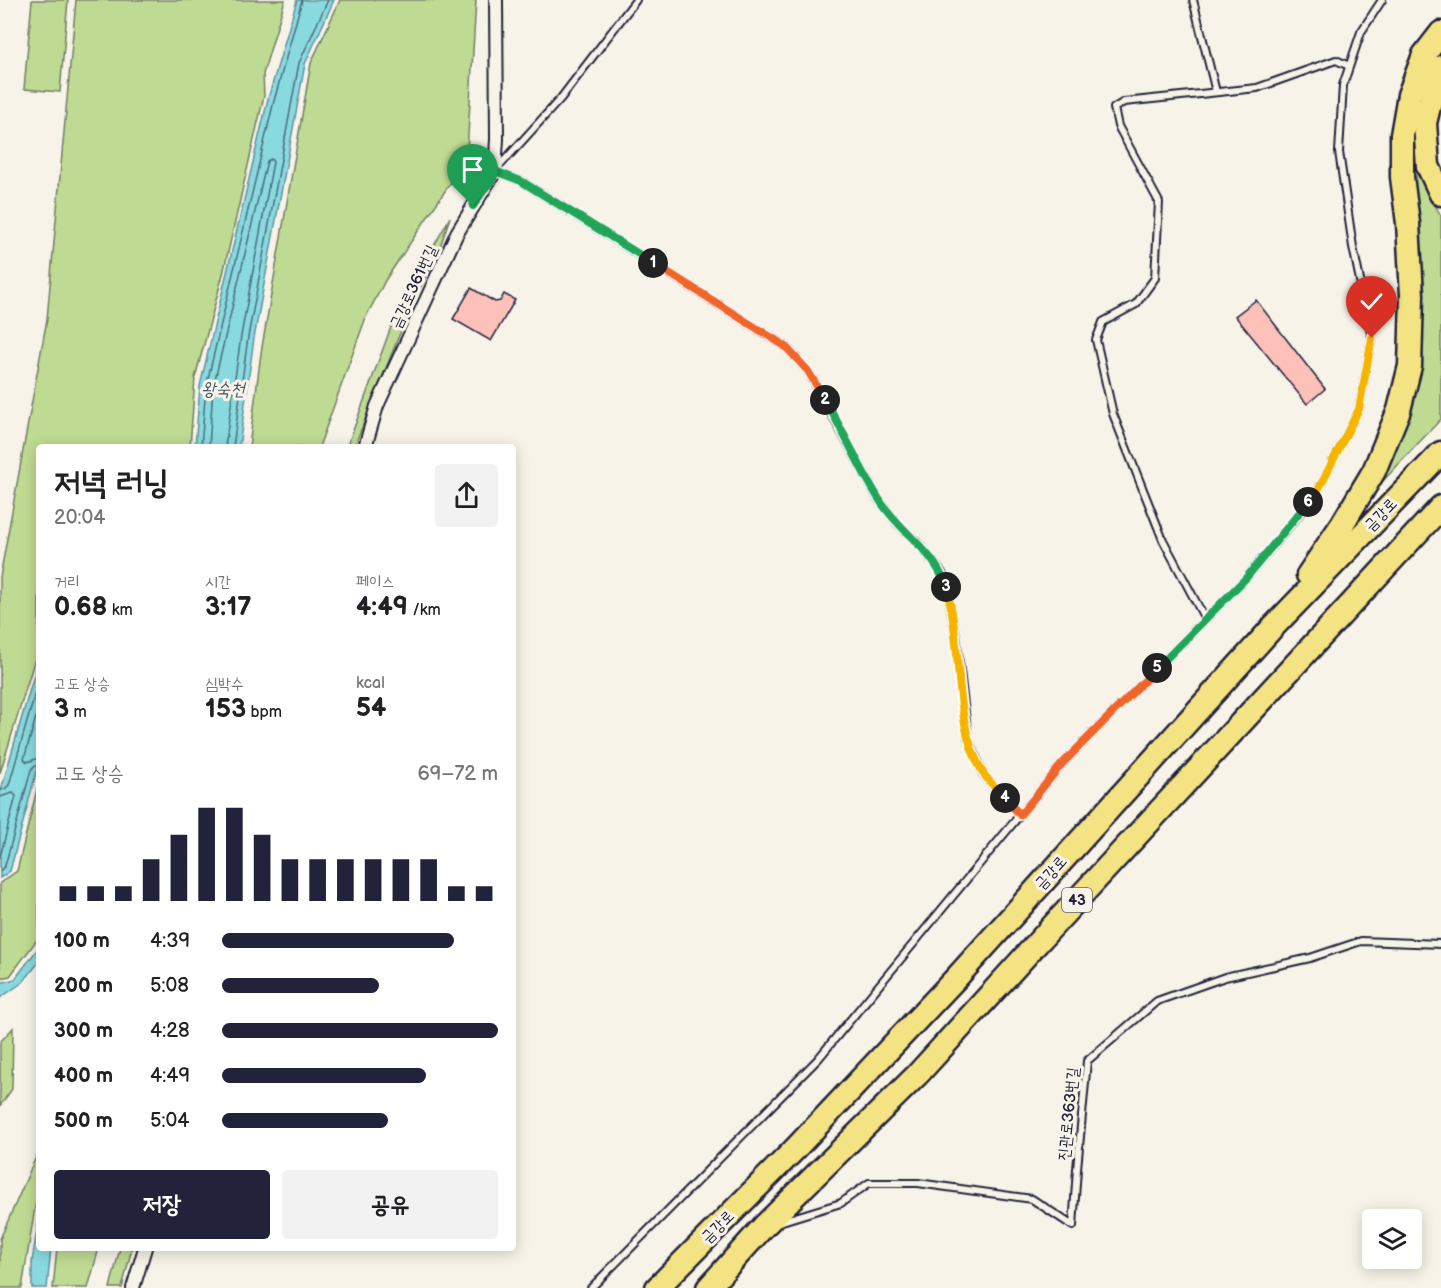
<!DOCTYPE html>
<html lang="ko">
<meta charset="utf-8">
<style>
body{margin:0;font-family:"Balsamiq Sans","Poor Story",sans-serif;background:#f2f2f2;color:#202124;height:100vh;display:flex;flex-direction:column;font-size:22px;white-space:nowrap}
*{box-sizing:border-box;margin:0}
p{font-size:20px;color:#757577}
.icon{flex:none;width:33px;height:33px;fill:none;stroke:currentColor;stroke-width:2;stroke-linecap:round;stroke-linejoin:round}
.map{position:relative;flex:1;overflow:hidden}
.sheet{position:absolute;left:36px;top:444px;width:480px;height:807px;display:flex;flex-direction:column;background:#fff;border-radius:6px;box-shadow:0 3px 15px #0003}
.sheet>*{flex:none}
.fabs{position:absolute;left:1362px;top:1209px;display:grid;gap:12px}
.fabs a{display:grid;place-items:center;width:60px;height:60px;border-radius:6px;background:#fff;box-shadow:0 3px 15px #0003;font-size:30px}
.pin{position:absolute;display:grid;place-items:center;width:51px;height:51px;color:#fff;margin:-62px -26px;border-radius:50% 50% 50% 0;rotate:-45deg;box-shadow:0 0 6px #0007}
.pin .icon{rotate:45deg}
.km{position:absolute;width:30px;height:30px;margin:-15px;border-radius:50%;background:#222;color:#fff;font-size:16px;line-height:30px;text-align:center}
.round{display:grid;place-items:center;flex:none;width:63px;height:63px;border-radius:6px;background:#f2f2f2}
.head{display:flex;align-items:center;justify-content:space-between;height:102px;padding:0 18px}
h1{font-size:33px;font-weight:800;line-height:45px}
.metrics{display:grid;grid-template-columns:repeat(3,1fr);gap:9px;height:102px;padding:6px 18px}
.metrics div{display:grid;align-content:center}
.metrics b{font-size:26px;font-weight:800}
.metrics small{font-size:16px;font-weight:400}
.metrics p{font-size:16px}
.chart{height:168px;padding:12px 18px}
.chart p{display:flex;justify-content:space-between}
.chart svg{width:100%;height:108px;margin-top:6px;stroke:#22223b;stroke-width:6}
.action{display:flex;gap:12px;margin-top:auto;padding:12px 18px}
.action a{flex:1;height:69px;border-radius:6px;background:#22223b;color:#fff;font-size:24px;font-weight:800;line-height:69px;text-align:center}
.action a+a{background:#f2f2f2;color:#202124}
ul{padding:0 18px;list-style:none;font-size:20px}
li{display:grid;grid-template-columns:96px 72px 1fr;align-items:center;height:45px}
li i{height:15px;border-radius:8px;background:#22223b}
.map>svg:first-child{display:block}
.green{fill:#bfda92;stroke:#707e66;stroke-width:1.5}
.water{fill:#89dadf;stroke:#60909d;stroke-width:1.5}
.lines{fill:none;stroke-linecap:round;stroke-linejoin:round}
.shore{stroke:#4b6c7d;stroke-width:1.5}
.building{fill:#fdc1b9;stroke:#22223b;stroke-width:1.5}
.lane-casing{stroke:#22223b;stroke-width:10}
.street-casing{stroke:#22223b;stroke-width:16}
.highway-casing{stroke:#22223b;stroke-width:27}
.lane{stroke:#f7f3e8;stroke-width:6}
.street{stroke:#f7f3e8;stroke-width:12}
.highway{stroke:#f4e382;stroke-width:22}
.split-1-casing{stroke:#fff;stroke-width:12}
.split-2-casing{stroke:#fff;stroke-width:12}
.split-3-casing{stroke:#fff;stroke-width:12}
.split-4-casing{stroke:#fff;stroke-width:12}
.split-5-casing{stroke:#fff;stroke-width:12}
.split-6-casing{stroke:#fff;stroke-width:12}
.split-7-casing{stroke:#fff;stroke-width:12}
.split-1{stroke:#22a559;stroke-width:8}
.split-2{stroke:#f0652b;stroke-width:8}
.split-3{stroke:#22a559;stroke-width:8}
.split-4{stroke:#f5b400;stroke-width:8}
.split-5{stroke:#f0652b;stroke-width:8}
.split-6{stroke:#22a559;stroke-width:8}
.split-7{stroke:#f5b400;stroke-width:8}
.labels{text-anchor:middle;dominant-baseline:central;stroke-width:6;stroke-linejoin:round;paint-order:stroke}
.shield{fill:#f7f3e8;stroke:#62616f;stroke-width:1.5}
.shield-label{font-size:15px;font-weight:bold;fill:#22223b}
.street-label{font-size:16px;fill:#22223b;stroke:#f7f3e8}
.water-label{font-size:18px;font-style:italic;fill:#41596c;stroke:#f7f3e8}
</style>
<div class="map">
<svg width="1441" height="1288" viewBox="0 0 1441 1288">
<rect width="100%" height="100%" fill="#f7f3e8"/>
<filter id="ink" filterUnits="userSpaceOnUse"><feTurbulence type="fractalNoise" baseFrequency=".0167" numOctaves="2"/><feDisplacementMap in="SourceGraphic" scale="12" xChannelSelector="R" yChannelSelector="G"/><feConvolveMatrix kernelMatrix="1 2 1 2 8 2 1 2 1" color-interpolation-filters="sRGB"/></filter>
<g filter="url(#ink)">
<path class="green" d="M32 0H68L60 92 24 89Z
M76 0H285L263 74 264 96 223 274 195 378 190 447H39V650L37 652 0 773V577L47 319Z
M340 0H476L466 169 453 179 386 279 366 317 319 447H249L261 353 311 63Z
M1417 172 1441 216V419L1382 482 1404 421 1421 342 1422 267 1413 198Z
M450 217 437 256 413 301 354 447H347L395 316Z
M39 781V937L10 976 0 978V883L17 871Z
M13 1028 12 1089 0 1106V1042Z
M39 1150V1183L22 1288H0V1239Z
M57 1248H99L88 1288H53Z
M120 1248H132L122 1288H110Z"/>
<path class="water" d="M297 0H334L305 64 254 338 239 447H195L200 386 268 99Z
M39 658V762L10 871 0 878V793Z
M39 947V962L23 982 0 998V983L15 979Z
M39 1217V1248H51L47 1288H32V1262Z"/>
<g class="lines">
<path class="shore" d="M201 447 206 387 274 101 302 0
M209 447 213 388 267 161 271 159 273 162 241 336 225 447
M233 447 248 337 299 63 328 0
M39 707 24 759 27 762 39 758
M0 790 5 789 9 785 39 680
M0 797 13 793 16 796 0 857
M0 871 5 866 31 770 34 766H39"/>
</g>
<path class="building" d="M471 288 495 302 500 301 504 294 515 300 491 341 453 319Z
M1256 300 1325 389 1307 404 1235 316Z"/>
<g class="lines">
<g class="lane-casing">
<path id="lane" d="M636 0 561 98 495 171 521 181 785 346 808 371 879 500 898 524 920 545 942 573 949 598 956 637 968 738 983 774 1020 815
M1193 0 1216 92
M1205 619 1163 540 1113 414 1096 340 1103 322 1136 304 1155 278 1159 202 1118 126 1114 108 1124 102 1257 88 1336 60 1349 66
M779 1222 841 1203 869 1183H918L1032 1199 1073 1226 1077 1169 1087 1061 1157 1001 1225 977 1310 958 1361 941 1441 944
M591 1288 818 1059 1062 764 1246 578 1316 494 1359 409 1372 338 1353 247 1339 152 1343 85 1361 32 1382 0"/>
</g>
<g class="street-casing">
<path id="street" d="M365 447 377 406 457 233 495 171 497 139 496 0
M133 1288 145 1248"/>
</g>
<g class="highway-casing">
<path id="highway" d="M1441 67 1437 74 1425 123 1428 166 1441 194
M1308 575 1343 523 1374 471 1399 410 1410 366 1412 295 1408 223 1402 177V135L1409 95 1424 55 1441 33
M657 1288 795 1149 958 976 1273 627 1441 453
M708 1288 764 1226 917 1075 1050 929 1441 507"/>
</g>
<use href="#lane" class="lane"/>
<use href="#street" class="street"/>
<use href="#highway" class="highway"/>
</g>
</g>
<g class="lines" filter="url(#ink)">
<g class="split-1-casing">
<path id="split-1" d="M473 206 495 171 521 181 653 263"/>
</g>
<g class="split-2-casing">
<path id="split-2" d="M653 263 785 346 808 371 825 400"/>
</g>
<g class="split-3-casing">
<path id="split-3" d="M825 400C844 432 859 467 879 499 898 531 935 550 946 587"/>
</g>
<g class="split-4-casing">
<path id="split-4" d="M946 587C964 646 951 720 983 773 989 782 998 790 1005 798"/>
</g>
<g class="split-5-casing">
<path id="split-5" d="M1005 798 1020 815 1062 764 1157 668"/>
</g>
<g class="split-6-casing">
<path id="split-6" d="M1157 668 1246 578 1308 502"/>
</g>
<g class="split-7-casing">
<path id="split-7" d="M1308 502 1316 494 1359 409 1372 338"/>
</g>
<use href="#split-1" class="split-1"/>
<use href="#split-2" class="split-2"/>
<use href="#split-3" class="split-3"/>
<use href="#split-4" class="split-4"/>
<use href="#split-5" class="split-5"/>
<use href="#split-6" class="split-6"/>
<use href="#split-7" class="split-7"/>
</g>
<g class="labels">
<rect class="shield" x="1062" y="888" width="30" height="24" rx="4.5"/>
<g class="shield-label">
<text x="1077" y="900">43</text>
</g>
<g class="street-label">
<text transform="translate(414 287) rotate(-65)">금강로361번길</text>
<text transform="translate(1381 515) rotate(-46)">금강로</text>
<text transform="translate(1051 873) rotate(-48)">금강로</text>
<text transform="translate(1069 1114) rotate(-84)">진관로363번길</text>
<text transform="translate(718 1227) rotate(-45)">금강로</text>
</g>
<g class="water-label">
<text x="223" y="389">왕숙천</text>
</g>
</g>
</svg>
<div class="fabs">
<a><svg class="icon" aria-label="layers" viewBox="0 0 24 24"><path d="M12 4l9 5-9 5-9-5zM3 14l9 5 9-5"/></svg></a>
</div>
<div class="pin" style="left:473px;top:206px;background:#1e9e55"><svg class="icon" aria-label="arrive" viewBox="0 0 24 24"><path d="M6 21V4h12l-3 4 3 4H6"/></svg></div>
<div class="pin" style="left:1372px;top:338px;background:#d93025"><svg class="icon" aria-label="check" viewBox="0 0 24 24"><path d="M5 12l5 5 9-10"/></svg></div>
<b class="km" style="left:653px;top:263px">1</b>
<b class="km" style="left:825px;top:400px">2</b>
<b class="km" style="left:946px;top:587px">3</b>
<b class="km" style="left:1005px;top:798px">4</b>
<b class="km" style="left:1157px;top:668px">5</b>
<b class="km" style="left:1308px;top:502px">6</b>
<section class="sheet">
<div class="head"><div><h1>저녁 러닝</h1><p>20:04</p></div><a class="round"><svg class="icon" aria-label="share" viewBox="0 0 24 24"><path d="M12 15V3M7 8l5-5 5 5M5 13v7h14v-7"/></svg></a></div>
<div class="metrics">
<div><p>거리</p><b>0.68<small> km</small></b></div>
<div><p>시간</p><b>3:17</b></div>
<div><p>페이스</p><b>4:49<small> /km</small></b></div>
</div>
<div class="metrics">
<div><p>고도 상승</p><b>3<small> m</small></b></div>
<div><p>심박수</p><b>153<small> bpm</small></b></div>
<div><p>kcal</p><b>54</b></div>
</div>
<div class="chart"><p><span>고도 상승</span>69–72 m</p>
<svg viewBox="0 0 160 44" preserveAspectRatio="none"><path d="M5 44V38M15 44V38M25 44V38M35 44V27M45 44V17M55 44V6M65 44V6M75 44V17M85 44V27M95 44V27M105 44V27M115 44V27M125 44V27M135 44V27M145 44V38M155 44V38"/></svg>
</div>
<ul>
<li><b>100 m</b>4:39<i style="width:84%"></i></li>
<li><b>200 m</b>5:08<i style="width:57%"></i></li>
<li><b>300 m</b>4:28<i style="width:100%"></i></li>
<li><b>400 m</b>4:49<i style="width:74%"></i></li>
<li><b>500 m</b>5:04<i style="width:60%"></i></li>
</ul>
<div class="action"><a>저장</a><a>공유</a></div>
</section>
</div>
